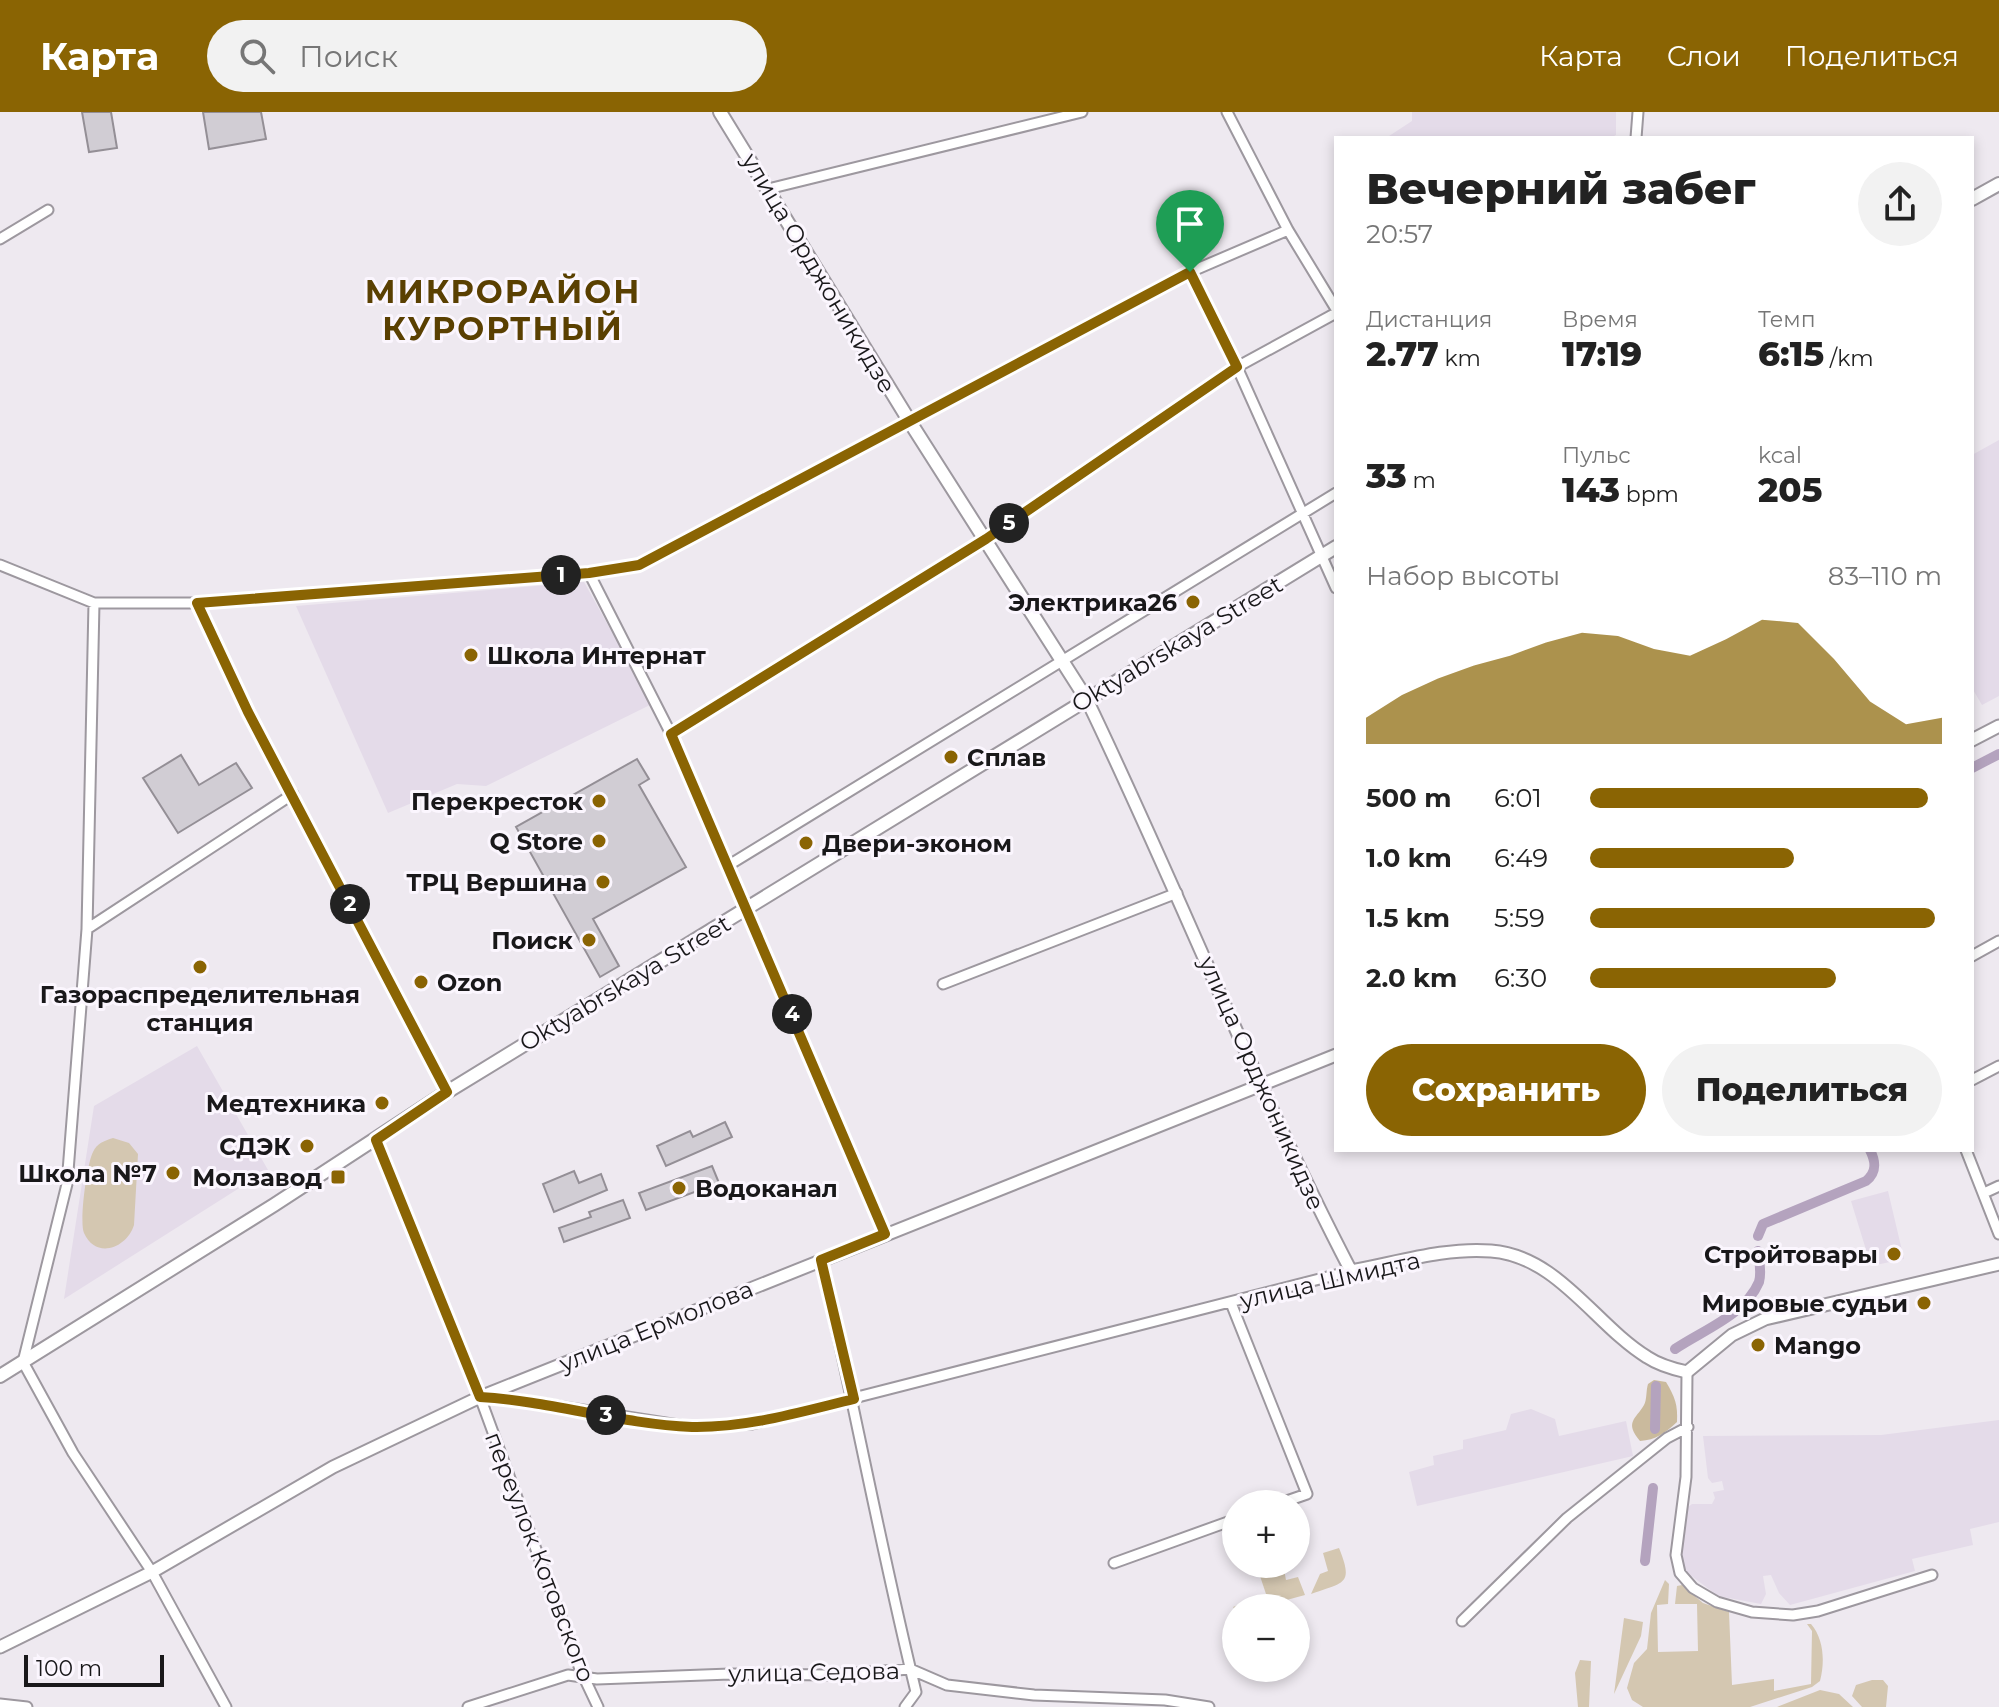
<!DOCTYPE html>
<html lang="ru">
<meta charset="utf-8">
<style>
body{margin:0;font-family:Montserrat,sans-serif;background:#f2f2f2;color:#222;height:100vh;display:flex;flex-direction:column;font-size:30px;white-space:nowrap}
*{box-sizing:border-box;margin:0}
p{font-size:26px;color:#767676}
.icon{flex:none;width:44px;height:44px;fill:none;stroke:currentColor;stroke-width:2;stroke-linecap:round;stroke-linejoin:round}
.map{position:relative;flex:1;overflow:hidden}
.drawer{position:absolute;left:1334px;top:24px;width:640px;height:1016px;display:flex;flex-direction:column;background:#fff;border-radius:0px;box-shadow:0 4px 12px #0003}
.drawer>*{flex:none}
.fabs{position:absolute;left:1222px;top:1378px;display:grid;gap:16px}
.fabs a{display:grid;place-items:center;width:88px;height:88px;border-radius:50%;background:#fff;box-shadow:0 4px 12px #0003;font-size:40px}
.scale{position:absolute;left:24px;bottom:20px;width:140px;box-sizing:border-box;padding-left:8px;border:4px solid #19181a;border-top:0;font-size:22px;line-height:28px;white-space:nowrap;color:#19181a;-webkit-text-stroke:6px #fbf6fe;paint-order:stroke}
.pin{position:absolute;display:grid;place-items:center;width:68px;height:68px;color:#fff;margin:-82px -34px;border-radius:50% 50% 50% 0;rotate:-45deg;box-shadow:0 0 8px #0007}
.pin .icon{rotate:45deg}
.km{position:absolute;width:40px;height:40px;margin:-20px;border-radius:50%;background:#222;color:#fff;font-size:22px;line-height:40px;text-align:center}
.round{display:grid;place-items:center;flex:none;width:84px;height:84px;border-radius:42px;background:#f2f2f2}
.summary{display:flex;align-items:center;justify-content:space-between;height:136px;padding:0 32px}
h1{font-size:44px;font-weight:800;line-height:60px}
.metrics{display:grid;grid-template-columns:repeat(3,1fr);gap:12px;height:136px;padding:8px 32px}
.metrics div{display:grid;align-content:center}
.metrics b{font-size:34px;font-weight:800}
.metrics small{font-size:22px;font-weight:400}
.metrics p{font-size:22px}
.chart{height:224px;padding:16px 32px}
.chart p{display:flex;justify-content:space-between}
.chart svg{width:100%;height:144px;margin-top:8px;fill:#8a6403;opacity:.7}
.button{display:flex;gap:16px;margin-top:auto;padding:16px 32px}
.button a{flex:1;height:92px;border-radius:48px;background:#8a6403;color:#fff;font-size:32px;font-weight:800;line-height:92px;text-align:center}
.button a+a{background:#f2f2f2;color:#222}
ul{padding:0 32px;list-style:none;font-size:26px}
li{display:grid;grid-template-columns:128px 96px 1fr;align-items:center;height:60px}
li i{height:20px;border-radius:10px;background:#8a6403}
header{display:flex;align-items:center;gap:48px;box-sizing:border-box;height:112px;padding:0 40px;background:#8a6403;color:#fff}
header strong{font-size:38px}
nav{display:flex;gap:44px;margin-inline-start:auto;font-size:28px}
.search{width:560px;height:72px;background:#f2f2f2;display:flex;align-items:center;gap:20px;box-sizing:border-box;padding:0 28px;border-radius:44px;color:#767676;font-size:30px}
.map>svg:first-child{display:block}
.built{fill:#e4dbe9}
.green{fill:#d4c7b1}
.forest{fill:#caba9d}
.lines{fill:none;stroke-linecap:round;stroke-linejoin:round}
.canal{stroke:#b4a3be;stroke-width:10}
.building{fill:#d1cdd4;stroke:#948f96;stroke-width:2}
.minor-casing{stroke:#9d989f;stroke-width:13}
.tertiary-casing{stroke:#9d989f;stroke-width:15}
.secondary-casing{stroke:#9d989f;stroke-width:16}
.minor{stroke:#fff;stroke-width:9}
.tertiary{stroke:#fff;stroke-width:11}
.secondary{stroke:#fff;stroke-width:12}
.route-casing{stroke:#fff;stroke-width:16}
.route{stroke:#8a6403;stroke-width:10}
.poi-dot{fill:#8a6403;stroke:#fbf6fe;stroke-width:3}
.labels{text-anchor:middle;dominant-baseline:central;stroke-width:6;stroke-linejoin:round;paint-order:stroke}
.street-label{font-size:24px;fill:#19181a;stroke:#fbf6fe}
.poi-label{font-size:24px;font-weight:bold;fill:#19181a;stroke:#fbf6fe;text-anchor:end}
.district-label{font-size:32px;font-weight:bold;letter-spacing:2px;fill:#5a4001;stroke:#fbf6fe}
</style>
<header>
<strong>Карта</strong>
<div class="search"><svg class="icon" aria-label="search" viewBox="0 0 24 24"><circle cx="10" cy="10" r="6"/><path d="M15 15l6 6"/></svg>Поиск</div>
<nav><a>Карта</a><a>Слои</a><a>Поделиться</a></nav>
</header>
<div class="map">
<svg width="1999" height="1595" viewBox="0 0 1999 1595">
<rect width="100%" height="100%" fill="#eee9f0"/>
<path class="built" d="M1412 0H1616V23L1610 26H1386L1412 9Z
M1999 328V584L1982 593 1972 576V343Z
M584 470 652 592 486 674 457 672 388 701 296 494Z
M197 934 268 1058 64 1187 94 994Z
M1888 1079 1904 1147 1871 1154 1851 1089Z
M1531 1297 1555 1307 1559 1324 1626 1309 1633 1344 1417 1394 1409 1360 1434 1353 1433 1344 1463 1337V1328L1506 1318 1511 1302Z
M1999 1308V1410L1970 1417 1973 1433 1912 1447 1915 1459 1790 1493 1779 1481 1771 1463 1763 1464 1766 1482 1761 1492 1718 1484 1685 1459 1681 1446 1688 1395 1692 1392H1712L1715 1386 1713 1380 1724 1378 1722 1369 1712 1371 1708 1366 1703 1324 1881 1323Z"/>
<path class="green" d="M113 1026 129 1031 138 1042 134 1113C127 1136 96 1148 84 1121 79 1110 87 1051 93 1040 97 1031 104 1029 113 1026Z
M1339 1436C1354 1473 1344 1470 1311 1482L1320 1462 1328 1459 1323 1441Z
M1256 1452H1283L1286 1468 1298 1465 1305 1483 1257 1496H1236V1499L1233 1495 1266 1482Z
M1665 1468 1669 1472 1668 1492 1657 1493 1658 1540 1698 1539 1697 1492H1675L1677 1474 1682 1473 1703 1491 1729 1500 1732 1573 1774 1567V1579L1811 1572 1812 1519 1807 1512H1811C1824 1527 1825 1550 1820 1569L1812 1575 1750 1595H1643L1632 1588 1627 1576 1634 1551 1647 1537 1651 1501Z
M1624 1506 1643 1510 1641 1524 1614 1582Z
M1580 1548 1591 1549 1589 1595H1578L1575 1561Z
M1872 1568H1883L1888 1574 1886 1595H1862L1852 1584 1856 1573Z
M1820 1578 1839 1582 1853 1595H1777Z"/>
<path class="forest" d="M1654 1268 1666 1270C1675 1285 1678 1293 1677 1310 1665 1321 1656 1328 1640 1329 1624 1310 1636 1307 1644 1293 1647 1288 1646 1278 1648 1272Z"/>
<g class="lines">
<path class="canal" d="M1972 656 1999 642
M1758 1124 1763 1112 1866 1069C1877 1060 1876 1050 1870 1038
M1675 1237C1703 1218 1745 1203 1759 1170 1762 1160 1759 1149 1758 1139
M1655 1317 1656 1274
M1645 1449 1653 1376"/>
</g>
<path class="building" d="M82 0H111L117 36 89 40Z
M203 0H261L266 27 209 37Z
M181 643 199 673 236 651 252 676 178 721 143 666Z
M637 647 649 667 639 673 686 755 593 807 619 854 600 865 516 715Z
M725 1010 732 1025 666 1054 657 1034 690 1019 693 1025Z
M712 1054 719 1071 646 1098 639 1081Z
M574 1059 579 1071 601 1062 607 1078 554 1100 543 1072Z
M623 1088 630 1106 564 1130 559 1116 591 1105 589 1100Z"/>
<g class="lines">
<g class="minor-casing">
<path id="minor" d="M1227 0 1288 118 1336 197
M1636 26 1638 0
M768 77 1082 0
M0 127 48 98
M1190 160 1237 255 1336 476
M0 453 94 491H197L589 461 639 453 1190 160 1288 118
M589 461 671 622 885 1122
M94 491 87 817 67 1072 23 1250 73 1341 152 1460 226 1595
M197 491 248 600 447 980
M671 622 986 427 1237 255 1336 201
M729 753 1336 381
M87 817 293 682
M1972 844 1999 829
M943 872 1177 781
M1972 968 1999 954
M376 1028 480 1285 580 1557 598 1595
M1966 1038 1999 1122
M1984 1081 1999 1074
M821 1148C854 1292 881 1437 916 1580L905 1595
M1231 1191 1307 1382 1278 1392
M1687 1260 1686 1365 1676 1443 1680 1461 1693 1476 1717 1490 1752 1500 1793 1503 1818 1499 1932 1463
M483 1286 519 1288 691 1315 752 1312 1351 1159
M1114 1451 1236 1407
M1462 1509 1567 1406 1667 1326 1688 1315
M0 1592 27 1595
M468 1595 568 1563 597 1567 730 1562 831 1563 910 1557 947 1573 1034 1583 1165 1588 1209 1595"/>
</g>
<g class="tertiary-casing">
<path id="tertiary" d="M1087 588C1178 777 1254 973 1351 1159 1396 1151 1446 1135 1491 1139 1558 1144 1595 1213 1647 1245 1659 1253 1673 1257 1687 1260L1732 1223 1765 1207 1999 1152
M1972 628 1999 614
M0 1535 152 1460 333 1355 480 1285 1336 943"/>
</g>
<g class="secondary-casing">
<path id="secondary" d="M720 0 910 310 1087 588
M1972 87 1999 72
M0 1264 274 1093 447 980 1336 435"/>
</g>
<use href="#minor" class="minor"/>
<use href="#tertiary" class="tertiary"/>
<use href="#secondary" class="secondary"/>
</g>
<g class="lines">
<g class="route-casing">
<path id="route" d="M1190 160 1237 255 986 427 671 622 885 1122 821 1148 854 1287C800 1300 747 1316 692 1315 620 1312 551 1289 480 1285L376 1028 447 980 248 600 197 491 589 461 639 453Z"/>
</g>
<use href="#route" class="route"/>
</g>
<g class="poi-dot">
<circle cx="1193" cy="490" r="8"/>
<circle cx="471" cy="543" r="8"/>
<circle cx="951" cy="645" r="8"/>
<circle cx="599" cy="689" r="8"/>
<circle cx="599" cy="729" r="8"/>
<circle cx="806" cy="731" r="8"/>
<circle cx="603" cy="770" r="8"/>
<circle cx="589" cy="828" r="8"/>
<circle cx="200" cy="855" r="8"/>
<circle cx="421" cy="870" r="8"/>
<circle cx="382" cy="991" r="8"/>
<circle cx="307" cy="1034" r="8"/>
<circle cx="173" cy="1061" r="8"/>
<rect x="330" y="1057" width="16" height="16" rx="4"/>
<circle cx="679" cy="1076" r="8"/>
<circle cx="1894" cy="1142" r="8"/>
<circle cx="1924" cy="1191" r="8"/>
<circle cx="1758" cy="1233" r="8"/>
</g>
<g class="labels">
<g class="street-label">
<text transform="translate(819 161) rotate(59)">улица Орджоникидзе</text>
<text transform="translate(1177 532) rotate(-31)">Oktyabrskaya Street</text>
<text transform="translate(625 871) rotate(-31)">Oktyabrskaya Street</text>
<text transform="translate(1262 971) rotate(66)">улица Орджоникидзе</text>
<text transform="translate(1330 1168) rotate(-13)">улица Шмидта</text>
<text transform="translate(656 1214) rotate(-22)">улица Ермолова</text>
<text transform="translate(540 1445) rotate(69)">переулок Котовского</text>
<text transform="translate(814 1560) rotate(-1)">улица Седова</text>
</g>
<g class="poi-label">
<text x="1177" y="490">Электрика26</text>
<text x="487" y="543" text-anchor="start">Школа Интернат</text>
<text x="967" y="645" text-anchor="start">Сплав</text>
<text x="583" y="689">Перекресток</text>
<text x="583" y="729">Q Store</text>
<text x="822" y="731" text-anchor="start">Двери-эконом</text>
<text x="587" y="770">ТРЦ Вершина</text>
<text x="573" y="828">Поиск</text>
<text x="437" y="870" text-anchor="start">Ozon</text>
<text x="200" y="882" text-anchor="middle">Газораспределительная<tspan x="200" dy="28">станция</tspan></text>
<text x="366" y="991">Медтехника</text>
<text x="291" y="1034">СДЭК</text>
<text x="157" y="1061">Школа №7</text>
<text x="322" y="1065">Молзавод</text>
<text x="695" y="1076" text-anchor="start">Водоканал</text>
<text x="1878" y="1142">Стройтовары</text>
<text x="1908" y="1191">Мировые судьи</text>
<text x="1774" y="1233" text-anchor="start">Mango</text>
</g>
<g class="district-label">
<text x="503" y="179">МИКРОРАЙОН<tspan x="503" dy="37">КУРОРТНЫЙ</tspan></text>
</g>
</g>
</svg>
<div class="fabs">
<a>+</a>
<a>−</a>
</div>
<div class="scale">100 m</div>
<div class="pin" style="left:1190px;top:160px;background:#1e9e55"><svg class="icon" aria-label="arrive" viewBox="0 0 24 24"><path d="M6 21V4h12l-3 4 3 4H6"/></svg></div>
<b class="km" style="left:561px;top:463px">1</b>
<b class="km" style="left:350px;top:792px">2</b>
<b class="km" style="left:606px;top:1303px">3</b>
<b class="km" style="left:792px;top:902px">4</b>
<b class="km" style="left:1009px;top:411px">5</b>
<section class="drawer">
<div class="summary"><div><h1>Вечерний забег</h1><p>20:57</p></div><a class="round"><svg class="icon" aria-label="share" viewBox="0 0 24 24"><path d="M12 15V3M7 8l5-5 5 5M5 13v7h14v-7"/></svg></a></div>
<div class="metrics">
<div><p>Дистанция</p><b>2.77<small> km</small></b></div>
<div><p>Время</p><b>17:19</b></div>
<div><p>Темп</p><b>6:15<small> /km</small></b></div>
</div>
<div class="metrics">
<div><b>33<small> m</small></b></div>
<div><p>Пульс</p><b>143<small> bpm</small></b></div>
<div><p>kcal</p><b>205</b></div>
</div>
<div class="chart"><p><span>Набор высоты</span>83–110 m</p>
<svg viewBox="0 0 160 44" preserveAspectRatio="none"><path d="M0 44V36L10 29L20 24L30 20L40 17L50 13L60 10L70 11L80 15L90 17L100 12L110 6L120 7L130 18L140 31L150 38L160 36V44z"/></svg>
</div>
<ul>
<li><b>500 m</b>6:01<i style="width:96%"></i></li>
<li><b>1.0 km</b>6:49<i style="width:58%"></i></li>
<li><b>1.5 km</b>5:59<i style="width:98%"></i></li>
<li><b>2.0 km</b>6:30<i style="width:70%"></i></li>
</ul>
<div class="button"><a>Сохранить</a><a>Поделиться</a></div>
</section>
</div>
